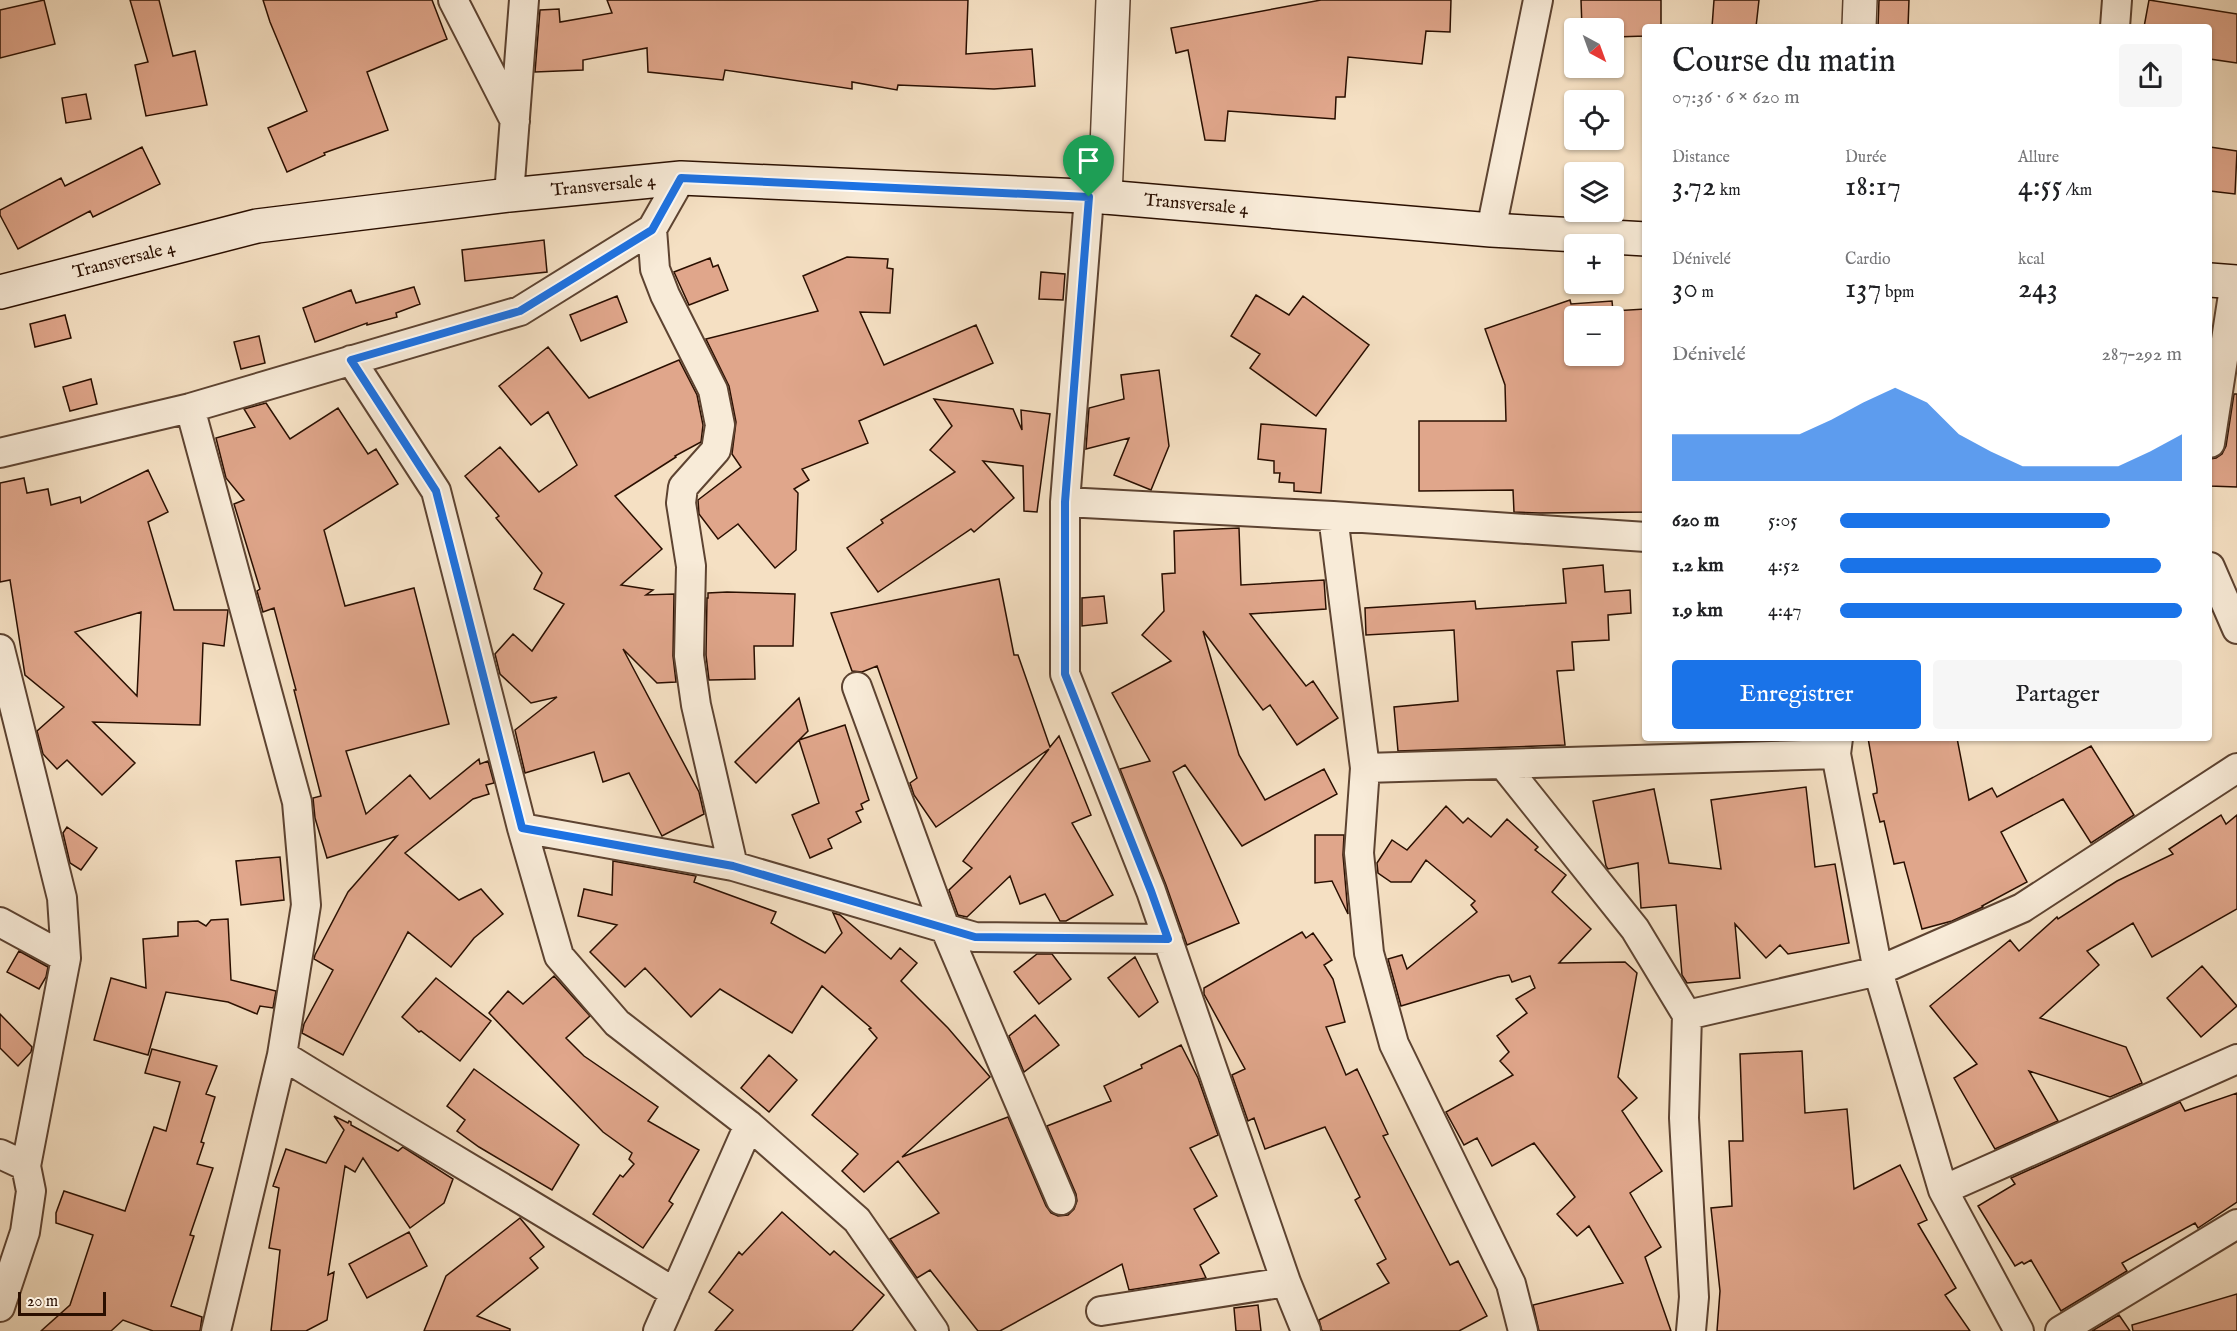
<!DOCTYPE html>
<html lang="fr">
<meta charset="utf-8">
<style>
body{margin:0;font-family:"IM FELL English",serif;background:#f6f6f6;color:#202124;height:100vh;display:flex;flex-direction:column;font-size:22px;white-space:nowrap}
*{box-sizing:border-box;margin:0}
p{font-size:20px;color:#757577}
.icon{flex:none;width:33px;height:33px;fill:none;stroke:currentColor;stroke-width:2;stroke-linecap:round;stroke-linejoin:round}
.map{position:relative;flex:1;overflow:hidden}
.drawer{position:absolute;left:1642px;top:24px;width:570px;height:717px;display:flex;flex-direction:column;background:#fff;border-radius:6px;box-shadow:0 2px 4px #0004}
.drawer>*{flex:none}
.needle{width:39px;rotate:139deg}
.tools{position:absolute;left:1564px;top:18px;display:grid;gap:12px}
.tools a{display:grid;place-items:center;width:60px;height:60px;border-radius:6px;background:#fff;box-shadow:0 2px 4px #0004;font-size:30px}
.scale{position:absolute;left:18px;bottom:15px;width:88px;box-sizing:border-box;padding-left:6px;border:3px solid #2a0f00;border-top:0;font-size:16px;line-height:21px;white-space:nowrap;color:#2a0f00;-webkit-text-stroke:4px #f8ebd8;paint-order:stroke}
.pin{position:absolute;display:grid;place-items:center;width:51px;height:51px;color:#fff;margin:-62px -26px;border-radius:50% 50% 50% 0;rotate:-45deg;box-shadow:0 0 6px #0007}
.pin .icon{rotate:45deg}
.round{display:grid;place-items:center;flex:none;width:63px;height:63px;border-radius:6px;background:#f6f6f6}
.summary{display:flex;align-items:center;justify-content:space-between;height:102px;padding:0 30px}
h1{font-size:33px;font-weight:600;line-height:45px}
.metrics{display:grid;grid-template-columns:repeat(3,1fr);gap:9px;height:102px;padding:6px 30px}
.metrics div{display:grid;align-content:center}
.metrics b{font-size:30px;font-weight:600}
.metrics small{font-size:16px;font-weight:400}
.metrics p{font-size:16px}
.chart{height:168px;padding:12px 30px}
.chart p{display:flex;justify-content:space-between}
.chart svg{width:100%;height:108px;margin-top:6px;fill:#1a73e8;opacity:.7}
.button{display:flex;gap:12px;margin-top:auto;padding:12px 30px}
.button a{flex:1;height:69px;border-radius:6px;background:#1a73e8;color:#fff;font-size:24px;font-weight:600;line-height:69px;text-align:center}
.button a+a{background:#f6f6f6;color:#202124}
ul{padding:0 30px;list-style:none;font-size:20px}
li{display:grid;grid-template-columns:96px 72px 1fr;align-items:center;height:45px}
li i{height:15px;border-radius:8px;background:#1a73e8}
.map>svg:first-child{display:block}
.building{fill:#e0a68b;stroke:#2a0f00;stroke-width:1.5;fill-rule:evenodd}
.lines{fill:none;stroke-linecap:round;stroke-linejoin:round}
.minor-casing{stroke:#5d4331;stroke-width:32}
.tertiary-casing{stroke:#5d4331;stroke-width:36}
.secondary-casing{stroke:#2a0f00;stroke-width:36}
.minor{stroke:#f8ebd8;stroke-width:28}
.tertiary{stroke:#f8ebd8;stroke-width:33}
.secondary{stroke:#f8ebd8;stroke-width:33}
.route-casing{stroke:#fff;stroke-width:12}
.route{stroke:#1a73e8;stroke-width:8}
.labels{text-anchor:middle;dominant-baseline:central;stroke-width:4.5;stroke-linejoin:round;paint-order:stroke}
.street-label{font-size:18px;fill:#2a0f00;stroke:#f8ebd8}
</style>
<div class="map">
<svg width="2237" height="1331" viewBox="0 0 2237 1331">
<rect width="100%" height="100%" fill="#f5e0c3"/>
<filter id="stains"><feTurbulence type="fractalNoise" baseFrequency=".00333" numOctaves="4"/><feColorMatrix values="0 0 0 0 .2 0 0 0 0 .09 0 0 0 0 .02 0 0 0 .5 -.17"/></filter>
<radialGradient id="worn" r=".72"><stop offset=".6" stop-color="#630" stop-opacity="0"/><stop offset="1" stop-color="#630" stop-opacity=".3"/></radialGradient>
<path class="building" d="M44 0 55 44 0 58V10Z
M130 0H159L173 56 195 51 207 105 146 116 135 65 148 62Z
M263 0H432L447 39 367 72 388 130 324 153 325 155 287 172 268 128 307 111 270 22Z
M607 0H968L966 54 1032 49 1035 86 994 89 898 85 897 90 852 82V89L725 70 723 80 648 72 647 48 583 60V70L535 72 540 10 559 9 560 22 612 13Z
M1321 0H1451L1450 32 1426 31 1422 64 1348 57 1345 97H1336L1335 119 1228 111 1225 141 1205 140 1188 50 1176 53 1171 28Z
M1581 0H1661V27H1646V36L1614 37V28H1582Z
M1714 0H1759L1756 27H1712Z
M1879 0H1909L1908 27H1878Z
M2149 0 2237 14V63L2210 59V27H2144Z
M86 94 91 119 66 123 62 98Z
M142 147 160 184 93 217 90 211 18 249 0 215V210L61 178 65 186Z
M2210 147 2237 151 2235 194 2210 191Z
M544 240 547 272 465 281 462 250Z
M847 257 888 259 887 268 893 269 890 313 860 312 884 365 976 325 993 363 859 421 868 443 802 469 809 480 794 489 798 493 796 550 775 568 738 524 718 539 699 514 698 500 741 467 732 454 736 422 729 386 706 339 818 311 803 276Z
M710 258 713 267 718 265 728 290 689 305 674 272Z
M1041 272 1065 274 1063 300 1039 299Z
M414 287 420 304 396 313 397 317 367 325V323L315 342 303 308 351 290 356 303Z
M1256 295 1289 315 1303 296 1369 345 1316 416 1250 368 1260 354 1231 336Z
M617 296 627 322 581 341 570 315Z
M1570 300 1571 304 1612 301 1613 311 1645 309 1646 512 1540 513 1514 512 1513 490 1419 491V421H1506L1505 385 1485 329ZM1575 316H1614V356H1575Z
M65 315 71 338 35 347 30 324Z
M259 336 265 363 241 369 234 342Z
M548 347 589 398 679 360 697 395 703 425 701 442 675 456 676 457 615 496 662 549 621 585 653 590 646 595 674 594 673 656 676 682 657 683 623 649 699 792 704 814 662 836 629 773 603 782 594 752 525 773 515 730 557 697 531 703 500 674 495 654 513 634 532 651 564 604 534 589 542 573 496 518 499 516 465 476 500 447 539 492 577 465 548 412 531 425 499 386Z
M1159 370 1169 446 1151 490 1114 475 1129 438 1086 449 1089 408 1124 399 1121 375Z
M91 379 97 404 70 411 63 387Z
M2234 394H2237V487L2210 486V459L2216 458 2222 454 2226 446Z
M934 399 1013 409 1022 430 1021 410 1050 414 1037 512 1024 511 1023 466 983 461 1014 498 974 532 971 529 878 592 847 548 883 523 881 520 955 472 930 450 952 426Z
M266 403 290 439 338 408 368 454 376 449 398 484 324 530 345 606 414 588 449 724 346 751 366 814 410 775 430 799 479 759 480 764 488 761 494 783 486 785 489 794 473 799 405 853 459 900 481 889 503 914 474 938 451 967 408 932 343 1055 302 1033 304 1024 333 970 314 959 315 955 348 892 397 836 327 858 315 818 313 798 321 796 294 690H296L274 608 263 612 257 591 260 589 234 504 244 500 226 478 216 438 255 427 244 409Z
M1261 424 1326 429 1321 493 1294 491V483L1279 482 1280 473H1274V461L1258 459Z
M148 470 168 512 148 522 174 610H228L224 646 203 643 200 725 93 722 135 763 102 795 67 760 57 769 43 754 37 731 64 707 25 675 10 580 0 582V483L24 478 27 493 48 489 51 505 80 497 81 503ZM141 612 137 696 75 632Z
M1239 528 1241 585 1324 580 1326 609 1250 614 1306 686 1313 681 1338 718 1297 745 1270 705 1263 710 1203 631 1239 755 1265 800 1324 769 1337 794 1242 846 1185 765 1173 772 1239 923 1187 945 1166 885 1120 769 1150 761 1112 693 1171 661 1142 635 1164 611 1162 574 1175 573 1174 531Z
M1603 565 1605 592 1630 590 1631 613 1608 615 1609 640 1572 642 1574 670 1557 671 1565 745 1398 751 1394 707 1458 701 1454 630 1366 635 1365 608 1475 601 1476 609 1566 603 1563 569Z
M999 579 1014 655H1018L1050 747 1059 736 1091 815 1072 823 1113 895 1066 921H1060L1045 894 1020 904 1010 876 967 917 958 915 949 890 972 868 963 861 1049 749 936 827 914 795 910 783 917 778 877 666 862 672 852 671 831 613Z
M727 592 795 594 793 646H754L755 679 709 680 706 655 707 598H708V593Z
M1104 596 1107 623 1082 626V598Z
M799 698 808 731 799 740 845 725 869 800 861 804 863 809 856 812 861 822 828 839 832 848 810 858 792 815 819 803 799 740 756 783 735 762Z
M1868 738H1957L1969 800 1992 788 1997 797 2091 746 2134 815 2091 843 2063 799 2001 832 2027 882 1982 906 1983 907 1952 921 1922 929 1904 862 1894 864 1884 821 1880 822 1873 794 1877 793V789Z
M1806 787 1815 867 1835 864 1849 943 1788 954 1780 945 1766 958 1735 924 1740 978 1687 983 1682 975 1676 905 1641 908 1638 863 1608 869 1606 866 1593 801 1654 789 1669 863 1721 869 1711 800Z
M1446 806 1463 823 1468 818 1491 837 1507 819 1538 847 1535 850 1566 875 1552 892 1591 929 1559 963 1625 962 1637 973 1618 1077 1637 1098 1622 1111 1662 1171 1630 1193 1661 1247 1645 1257 1671 1331H1539L1533 1305 1623 1283 1589 1226 1577 1236 1557 1214 1575 1197 1534 1143 1492 1166 1477 1138 1464 1145 1446 1112 1513 1075 1500 1061 1509 1052 1497 1036 1527 1013 1516 999 1535 988 1530 976 1512 982 1509 975 1498 977 1401 1006 1388 959 1402 955 1407 969 1477 912 1471 905 1475 901 1426 860 1411 882H1391L1378 873 1377 863 1392 840 1407 850Z
M2221 815 2226 824 2237 815V909L2152 957 2133 923 2087 951 2099 965 2040 1018 2126 1047 2142 1083 2110 1097 2029 1071 2058 1121 1995 1149 1954 1078 1977 1064 1930 1006 2010 940 2019 951 2057 917 2058 919 2117 881 2173 854 2169 849Z
M67 827 97 848 81 870 70 863 63 833Z
M1315 835H1344L1343 855 1348 914 1332 881 1315 883Z
M280 857 284 900 241 905 236 861Z
M613 861 696 876 694 882 776 912 771 923 825 953 842 933 833 913 840 915 891 959 900 948 917 963 901 981 948 1028 990 1077 902 1157 1008 1117 1046 1206 1051 1213 1058 1216 1068 1215 1074 1209 1077 1201 1076 1194 1047 1126 1111 1101 1104 1086 1142 1068 1141 1065 1181 1045 1198 1078 1218 1135 1190 1148 1217 1196 1194 1209 1219 1253 1200 1265 1206 1278 1129 1290 1122 1264 1000 1331H978L930 1270 917 1278 890 1239 939 1213 898 1161 864 1192 842 1171 858 1154 812 1115 877 1038 869 1029 871 1028 822 986 792 1033 720 989 691 1017 645 968 625 987 590 952 617 925 578 916 584 889 612 895Z
M228 919 231 980 276 991 273 1008 260 1006 257 1014 228 1002 166 992 148 1055 94 1040 111 978 146 988 143 939 178 936V922L198 921 206 926 211 920Z
M1302 932 1306 938 1313 933 1332 960 1324 965 1333 979 1345 1022 1326 1027 1346 1075 1357 1069 1388 1134 1383 1136 1450 1265 1458 1261 1487 1316 1459 1331H1322L1319 1320 1389 1283 1377 1264 1386 1259 1355 1200 1360 1197 1325 1127 1265 1149 1254 1118 1248 1121 1232 1075 1245 1069 1204 994V988Z
M19 951 48 967 46 977 39 989 7 972Z
M1037 954H1052L1071 979 1039 1004 1014 972Z
M1135 957 1158 1002 1139 1017 1108 978Z
M2202 966 2237 1006 2201 1037 2167 998Z
M554 976 590 1016 566 1038 584 1056 658 1107 648 1121 699 1150 669 1201 673 1204 643 1248 593 1214 620 1175 623 1177 634 1164 629 1159 632 1153 603 1132 489 1013 508 991 523 1004Z
M436 978 491 1021 460 1061 421 1031 419 1032 402 1017Z
M0 1014 32 1047 31 1052 18 1066 0 1048Z
M1035 1015 1059 1045 1024 1072 1009 1036Z
M152 1049 217 1066 206 1094 215 1097 201 1142 204 1143 197 1164 213 1168 190 1235 194 1236 171 1306 202 1317 200 1331H153L123 1320 111 1331H41L70 1305 93 1235 56 1223V1213L64 1191 125 1211 154 1127 166 1131 180 1082 145 1073Z
M1802 1051 1805 1113 1847 1109 1854 1189 1900 1165 1927 1220 1918 1224 1956 1288 1945 1295 1970 1331H1717L1720 1291 1711 1208 1732 1206 1729 1141H1743L1740 1054Z
M769 1055 797 1080 769 1112 741 1088Z
M474 1069 579 1145 552 1190 479 1147 457 1131 465 1120 447 1106Z
M2237 1093V1202L2198 1228 2195 1223 2122 1263 2127 1271 2061 1311 2031 1260 2024 1264 2022 1262 2015 1266 1978 1206 2015 1184 2011 1178 2180 1102 2185 1111Z
M334 1116 348 1123 349 1121 351 1122V1125L398 1151 403 1147 453 1179 444 1203 410 1228 363 1158 355 1172 345 1166 328 1275 334 1272 327 1320 306 1331H271L280 1250 269 1248 279 1188 273 1186 286 1149 326 1163 344 1130Z
M782 1212 830 1255 834 1251 884 1295 852 1331H715L733 1310 709 1292 739 1252 742 1255Z
M520 1218 544 1247 530 1258 538 1268 477 1316 510 1329V1331H424L446 1276Z
M409 1232 427 1266 367 1298 349 1264Z
M2237 1294V1331H2133L2132 1325Z
M1258 1305 1261 1331H1236L1234 1308Z
M2119 1315 2130 1331H2092Z"/>
<g class="lines">
<g class="minor-casing">
<path id="minor" d="M453 0 515 121
M2115 27 2117 0
M509 195 524 0
M1089 197 1065 502V674L1151 891 1286 1282 1306 1331
M652 229 655 269 665 295 713 390 720 425 716 450 683 487 681 503 691 566 689 656 696 705 733 866
M1491 230 1538 0
M351 360 436 491 522 828 559 956 617 1023 749 1125 857 1220 934 1331
M190 408 297 802 306 905 282 1055 216 1331
M2210 443 2235 282
M0 453 190 408 520 311 652 229 681 178
M1065 502 1333 516 1646 537
M1333 516 1365 768 1359 853 1369 953 1394 1044 1511 1284 1523 1331
M2210 567 2237 629
M0 649 62 898 66 958 26 1166 31 1191 25 1232 0 1307
M857 687 945 928 1061 1200
M1838 738 1836 754 1878 971 1943 1190 2019 1331
M1503 764 1635 929 1687 1015 1684 1118 1694 1297 1691 1331
M1365 768 1836 754
M522 828 733 866 975 937 1168 939
M0 922 66 958
M1687 1015 1878 971 2022 908 2237 768
M282 1055C413 1136 546 1212 675 1293
M0 1154 26 1166
M1943 1190 2237 1059
M1101 1311 1286 1282
M658 1331 749 1125
M2060 1331 2237 1224"/>
</g>
<g class="tertiary-casing">
<path id="tertiary" d="M1859 27 1860 0
M1105 197 1113 0"/>
</g>
<g class="secondary-casing">
<g id="secondary">
<path d="M2210 280 2237 282"/>
<path id="s1" d="M0 292 257 226 509 195 681 178 1105 197 1491 230 1646 239"/>
</g>
</g>
<use href="#minor" class="minor"/>
<use href="#tertiary" class="tertiary"/>
<use href="#secondary" class="secondary"/>
</g>
<g class="lines">
<g class="route-casing">
<path id="route" d="M681 178 1089 197 1065 502V674L1151 891 1168 939 975 937 733 866 522 828 436 491 351 360 520 311 652 230Z"/>
</g>
<use href="#route" class="route"/>
</g>
<g class="labels">
<g class="street-label">
<text stroke="none"><textPath href="#s1" startOffset="614">Transversale 4</textPath></text>
<text stroke="none"><textPath href="#s1" startOffset="1208">Transversale 4</textPath></text>
<text stroke="none"><textPath href="#s1" startOffset="128">Transversale 4</textPath></text>
</g>
</g>
<rect width="100%" height="100%" filter="url(#stains)"/>
<rect width="100%" height="100%" fill="url(#worn)"/>
</svg>
<div class="tools">
<a><svg class="needle" viewBox="-14 -14 28 28"><path d="M0-13l5 13h-10z" fill="#e53935"/><path d="M0 13l5-13h-10z" fill="#757577"/></svg></a>
<a><svg class="icon" aria-label="locate" viewBox="0 0 24 24"><circle cx="12" cy="12" r="6"/><path d="M12 2v4M12 18v4M2 12h4M18 12h4"/></svg></a>
<a><svg class="icon" aria-label="layers" viewBox="0 0 24 24"><path d="M12 4l9 5-9 5-9-5zM3 14l9 5 9-5"/></svg></a>
<a>+</a>
<a>−</a>
</div>
<div class="scale">20 m</div>
<div class="pin" style="left:1089px;top:197px;background:#1e9e55"><svg class="icon" aria-label="arrive" viewBox="0 0 24 24"><path d="M6 21V4h12l-3 4 3 4H6"/></svg></div>
<section class="drawer">
<div class="summary"><div><h1>Course du matin</h1><p>07:36 · 6 × 620 m</p></div><a class="round"><svg class="icon" aria-label="share" viewBox="0 0 24 24"><path d="M12 15V3M7 8l5-5 5 5M5 13v7h14v-7"/></svg></a></div>
<div class="metrics">
<div><p>Distance</p><b>3.72<small> km</small></b></div>
<div><p>Durée</p><b>18:17</b></div>
<div><p>Allure</p><b>4:55<small> /km</small></b></div>
</div>
<div class="metrics">
<div><p>Dénivelé</p><b>30<small> m</small></b></div>
<div><p>Cardio</p><b>137<small> bpm</small></b></div>
<div><p>kcal</p><b>243</b></div>
</div>
<div class="chart"><p><span>Dénivelé</span>287–292 m</p>
<svg viewBox="0 0 160 44" preserveAspectRatio="none"><path d="M0 44V25L10 25L20 25L30 25L40 25L50 19L60 12L70 6L80 12L90 25L100 32L110 38L120 38L130 38L140 38L150 32L160 25V44z"/></svg>
</div>
<ul>
<li><b>620 m</b>5:05<i style="width:79%"></i></li>
<li><b>1.2 km</b>4:52<i style="width:94%"></i></li>
<li><b>1.9 km</b>4:47<i style="width:100%"></i></li>
</ul>
<div class="button"><a>Enregistrer</a><a>Partager</a></div>
</section>
</div>
